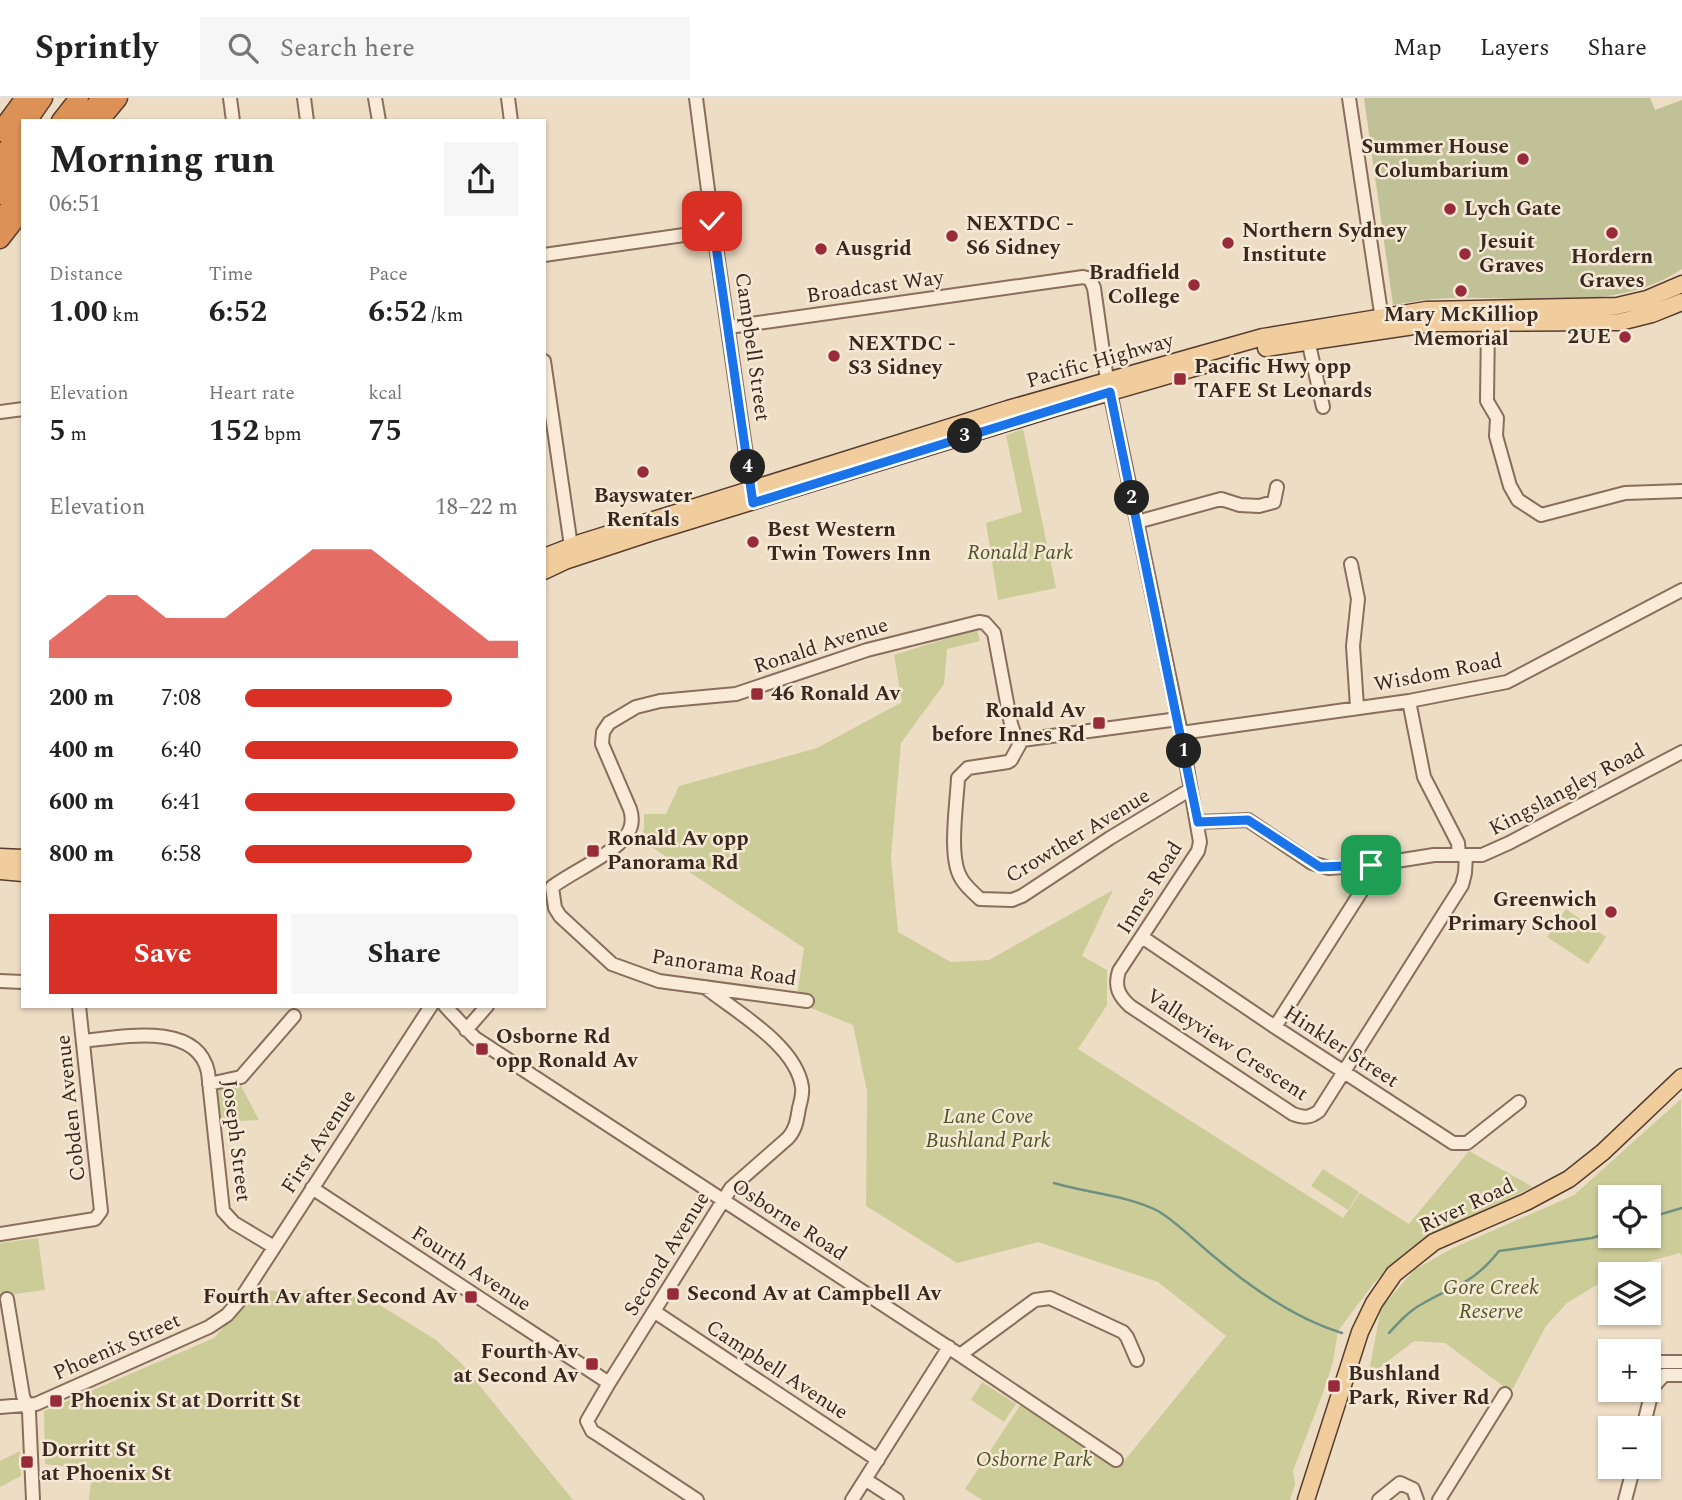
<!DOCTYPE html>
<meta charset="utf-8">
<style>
body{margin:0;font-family:Spectral,serif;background:#f6f6f6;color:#222;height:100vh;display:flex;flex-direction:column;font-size:26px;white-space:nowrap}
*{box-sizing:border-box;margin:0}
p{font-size:23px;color:#767676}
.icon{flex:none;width:38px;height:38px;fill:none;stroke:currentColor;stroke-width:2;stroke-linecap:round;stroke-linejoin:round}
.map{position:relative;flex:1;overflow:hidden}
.panel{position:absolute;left:21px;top:21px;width:525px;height:889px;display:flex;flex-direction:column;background:#fff;border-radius:0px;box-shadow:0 2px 5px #0004}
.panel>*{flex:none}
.buttons{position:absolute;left:1598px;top:1087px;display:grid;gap:14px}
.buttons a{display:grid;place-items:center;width:63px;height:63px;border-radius:0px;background:#fff;box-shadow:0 2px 5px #0004;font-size:35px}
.pin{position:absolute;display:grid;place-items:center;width:60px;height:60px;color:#fff;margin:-30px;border-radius:14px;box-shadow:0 4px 10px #0006}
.km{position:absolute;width:35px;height:35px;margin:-18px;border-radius:50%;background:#222;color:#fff;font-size:19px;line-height:35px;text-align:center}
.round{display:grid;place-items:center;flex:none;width:74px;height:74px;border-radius:0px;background:#f6f6f6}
.headline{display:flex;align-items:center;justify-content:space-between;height:119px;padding:0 28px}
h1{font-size:38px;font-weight:700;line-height:52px}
.metrics{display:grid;grid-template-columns:repeat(3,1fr);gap:10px;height:119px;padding:7px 28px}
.metrics div{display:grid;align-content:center}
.metrics b{font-size:30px;font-weight:700}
.metrics small{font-size:19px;font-weight:400}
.metrics p{font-size:19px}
.chart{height:196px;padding:14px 28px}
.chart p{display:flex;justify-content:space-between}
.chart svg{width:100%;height:126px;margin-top:7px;fill:#d93025;opacity:.7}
.primary-button{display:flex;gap:14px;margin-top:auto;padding:14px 28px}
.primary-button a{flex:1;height:80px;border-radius:0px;background:#d93025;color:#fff;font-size:28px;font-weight:700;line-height:80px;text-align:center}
.primary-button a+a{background:#f6f6f6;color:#222}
ul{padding:0 28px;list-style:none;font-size:23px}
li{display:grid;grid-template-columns:112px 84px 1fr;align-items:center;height:52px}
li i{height:18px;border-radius:9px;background:#d93025}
header{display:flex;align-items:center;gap:42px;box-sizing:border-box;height:98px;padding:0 35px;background:#fff;border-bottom:2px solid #e0e0e0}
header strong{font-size:33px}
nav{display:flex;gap:38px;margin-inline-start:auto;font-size:24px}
.search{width:490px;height:63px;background:#f6f6f6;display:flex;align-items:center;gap:18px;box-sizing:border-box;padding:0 24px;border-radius:0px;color:#767676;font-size:26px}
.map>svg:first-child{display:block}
.green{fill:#cc9;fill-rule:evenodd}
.cemetery{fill:#c1c198}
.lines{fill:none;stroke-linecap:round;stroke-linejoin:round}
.stream{stroke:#6d9083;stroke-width:2.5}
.minor-casing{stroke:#896e5b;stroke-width:16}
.major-casing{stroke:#573d2f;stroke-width:19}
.highway-casing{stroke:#573d2f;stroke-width:21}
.minor{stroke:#f9ebd8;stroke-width:12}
.major{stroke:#f1cd9d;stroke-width:16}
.highway{stroke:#dc9157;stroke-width:18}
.route-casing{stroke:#fff;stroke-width:14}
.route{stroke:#1a73e8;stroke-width:9}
.poi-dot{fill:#982b39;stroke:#f5e8d5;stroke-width:2.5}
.labels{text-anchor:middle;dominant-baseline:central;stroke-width:5;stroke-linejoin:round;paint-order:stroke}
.poi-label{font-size:21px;font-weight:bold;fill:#39281f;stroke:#f5e8d5;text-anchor:start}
.street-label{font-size:21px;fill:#39281f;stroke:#f5e8d5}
.park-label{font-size:21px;font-style:italic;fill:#4f5526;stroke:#f5e8d5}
</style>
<header>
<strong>Sprintly</strong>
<div class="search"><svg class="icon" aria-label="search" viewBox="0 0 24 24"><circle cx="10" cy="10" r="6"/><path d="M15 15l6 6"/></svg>Search here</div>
<nav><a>Map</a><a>Layers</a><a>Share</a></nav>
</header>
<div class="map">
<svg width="1682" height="1402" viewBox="0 0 1682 1402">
<rect width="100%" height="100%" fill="#eeddc5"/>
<path class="green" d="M1023 331 1056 490 998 502 986 425 1022 414 1006 337Z
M974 532H977L980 543 947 551 944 586 901 645 891 759 898 834 951 864 989 862 1113 792 1082 858 1107 872V907L1078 951 1343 1120 1360 1095 1409 1126 1469 1053 1533 1089 1445 1131 1405 1155 1374 1185 1338 1233 1333 1264 1324 1292 1293 1373 1295 1386 1290 1402H982L965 1391 1021 1306 1120 1368 1226 1238 1158 1184 1038 1144 957 1165 866 1108 867 993 853 927 796 904 804 850 641 742 644 730V716H666L679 688 817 650 902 604 894 557Z
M1566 811 1606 839 1588 866 1547 839Z
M239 984 259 1022 217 1024 214 994 219 989Z
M1681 1001 1682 1158 1680 1155 1624 1170 1567 1205 1546 1228 1511 1294 1445 1245 1414 1243 1378 1271 1369 1274 1381 1210 1414 1172 1453 1150 1574 1097ZM1610 1099H1648V1138H1610Z
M1323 1071 1359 1094 1348 1112 1311 1088Z
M38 1140 45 1192 0 1198V1145Z
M329 1192 375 1204 436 1242 461 1265 573 1402H89L92 1372 45 1366 44 1313 214 1240 256 1193Z
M982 1284 1016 1306 1004 1324 971 1302Z
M20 1353 21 1378 0 1389V1363Z"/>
<path class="cemetery" d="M1364 0H1650L1655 12 1682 2V171C1610 219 1516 194 1435 201 1421 202 1407 205 1393 207Z"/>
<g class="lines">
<path class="stream" d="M1054 1085C1087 1095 1126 1097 1158 1113 1177 1124 1199 1147 1217 1161 1253 1191 1296 1221 1342 1235
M1648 1120 1682 1110
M1389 1235C1399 1224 1409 1213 1422 1206 1456 1186 1472 1187 1499 1153L1592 1140 1610 1134"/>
<g class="minor-casing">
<path id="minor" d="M230 0 233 23
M304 0 307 23
M375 0 379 23
M508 0 511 23
M696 0 712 123
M1349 0 1383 228
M704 132a9 9 0 1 1 18 0a9 9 0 1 1-18 0Z
M715 141 751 391
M544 157 705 134
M1488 224 1487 303 1497 320 1496 338 1510 388 1518 402 1541 417 1625 395 1682 393
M729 229 1083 179 1090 181 1094 190 1107 282
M1308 242 1323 309
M544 263 571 448
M1110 294 1181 635 1200 744 1198 753 1119 873C1114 889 1119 898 1130 908L1293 1016C1304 1020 1310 1020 1319 1013L1462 787 1465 775 1466 757
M0 314 23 311
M1137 424 1221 401 1240 407 1259 408 1274 404 1277 389
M1351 466 1358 501 1353 548 1357 609
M1409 603 1424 679 1458 745 1459 757
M1181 635 1409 603 1507 584 1682 492
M1022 642 1011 662 1008 664 968 670 958 680C957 705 948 759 961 780 965 788 974 795 980 801L1012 802 1022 798 1110 740 1191 691
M1198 724 1248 722 1312 765 1329 770 1371 767 1434 757H1482L1509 745 1682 654
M552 789C572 774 613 756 626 738 632 730 633 720 630 711L602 646 603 634 609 625 636 609 660 603 736 596 867 552 979 524 985 525 994 535 1011 626 1014 635 1022 642 1178 621
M552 789 555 810 560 818 612 866 659 883 807 903
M1142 839 1275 929 1453 1045H1467L1519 1004
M0 883 23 884
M445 908 475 940 960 1257 1116 1362
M1275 929 1366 786 1370 777 1371 767
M466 932 487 908
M83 943C121 939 197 923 208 974L223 1113 234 1125 274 1149
M209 986 241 979 294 918
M312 1090 609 1285
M0 1136 95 1121 101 1113 79 908
M7 1201 23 1298 29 1314 33 1402
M655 1214 878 1362
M960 1257 1035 1202 1050 1200 1123 1234 1127 1239 1137 1262
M1652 1264H1682
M0 1309 36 1306 209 1229 227 1217 240 1202 431 908
M1643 1330 1653 1289 1664 1277H1682
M866 1382 897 1402
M697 1402 600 1338 592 1333 587 1323 609 1285 731 1090 788 1040C796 1031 797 1022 799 1010 801 1003 803 996 802 989 796 947 736 914 705 889
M852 1402 949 1249
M1379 1402 1400 1385 1413 1391 1417 1402
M1439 1402 1505 1296
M1625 1402 1634 1368"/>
</g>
<g class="major-casing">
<path id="major" d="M1266 250 1434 225 1620 224 1652 216 1682 204
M544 459 580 445 1008 311 1263 239 1426 212 1617 208 1647 201 1682 186
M544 473 565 463 650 435 1055 310 1204 267
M0 759 23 760
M0 773 23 775
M1306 1402 1360 1234 1374 1205 1394 1176 1434 1144 1526 1104 1569 1081 1603 1054 1682 979"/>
</g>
<g class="highway-casing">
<path id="highway" d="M27 23 43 0
M61 23 79 0
M82 23 102 0
M99 23 118 0
M0 34 25 0
M0 61 23 29
M4 75 23 53
M0 97 23 70
M0 122 23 93
M0 141 21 114"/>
</g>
<use href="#minor" class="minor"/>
<use href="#major" class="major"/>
<use href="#highway" class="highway"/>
</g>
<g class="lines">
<g class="route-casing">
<path id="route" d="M712 123 720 126 723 132 720 138 715 141 753 405 1110 294 1198 724 1248 722 1320 769 1371 767"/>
</g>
<use href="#route" class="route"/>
</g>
<g class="poi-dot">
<circle cx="1523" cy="61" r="7"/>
<circle cx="1450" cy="111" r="7"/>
<circle cx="1612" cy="135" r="7"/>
<circle cx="952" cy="138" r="7"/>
<circle cx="1228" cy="145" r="7"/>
<circle cx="821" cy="151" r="7"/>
<circle cx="1465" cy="156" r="7"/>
<circle cx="1194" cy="187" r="7"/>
<circle cx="1461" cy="193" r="7"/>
<circle cx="1625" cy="239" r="7"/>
<circle cx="834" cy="258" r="7"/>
<rect x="1173" y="274" width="14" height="14" rx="3.5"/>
<circle cx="643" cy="374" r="7"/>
<circle cx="753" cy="444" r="7"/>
<rect x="750" y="589" width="14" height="14" rx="3.5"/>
<rect x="1092" y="618" width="14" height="14" rx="3.5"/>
<rect x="586" y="746" width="14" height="14" rx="3.5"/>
<circle cx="1611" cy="814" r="7"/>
<rect x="475" y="944" width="14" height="14" rx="3.5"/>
<rect x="666" y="1189" width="14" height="14" rx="3.5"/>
<rect x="464" y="1192" width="14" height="14" rx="3.5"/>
<rect x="585" y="1259" width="14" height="14" rx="3.5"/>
<rect x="1327" y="1281" width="14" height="14" rx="3.5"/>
<rect x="49" y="1296" width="14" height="14" rx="3.5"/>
<rect x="20" y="1357" width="14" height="14" rx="3.5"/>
</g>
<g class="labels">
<g class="poi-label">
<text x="1509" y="49" text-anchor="end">Summer House<tspan x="1509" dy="24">Columbarium</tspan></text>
<text x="1464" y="111">Lych Gate</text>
<text x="966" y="126">NEXTDC -<tspan x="966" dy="24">S6 Sidney</tspan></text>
<text x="1242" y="133">Northern Sydney<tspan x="1242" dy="24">Institute</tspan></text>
<text x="1479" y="144">Jesuit<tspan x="1479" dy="24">Graves</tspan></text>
<text x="835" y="151">Ausgrid</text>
<text x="1612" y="159" text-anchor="middle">Hordern<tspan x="1612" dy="24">Graves</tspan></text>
<text x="1180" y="175" text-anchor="end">Bradfield<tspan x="1180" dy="24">College</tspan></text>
<text x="1461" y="217" text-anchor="middle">Mary McKilliop<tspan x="1461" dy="24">Memorial</tspan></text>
<text x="1611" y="239" text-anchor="end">2UE</text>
<text x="848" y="246">NEXTDC -<tspan x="848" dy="24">S3 Sidney</tspan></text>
<text x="1194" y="269">Pacific Hwy opp<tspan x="1194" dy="24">TAFE St Leonards</tspan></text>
<text x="643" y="398" text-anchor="middle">Bayswater<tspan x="643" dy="24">Rentals</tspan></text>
<text x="767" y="432">Best Western<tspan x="767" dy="24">Twin Towers Inn</tspan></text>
<text x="771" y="596">46 Ronald Av</text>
<text x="1085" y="613" text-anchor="end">Ronald Av<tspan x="1085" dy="24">before Innes Rd</tspan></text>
<text x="607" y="741">Ronald Av opp<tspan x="607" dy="24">Panorama Rd</tspan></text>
<text x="1597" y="802" text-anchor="end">Greenwich<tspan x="1597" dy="24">Primary School</tspan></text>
<text x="496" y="939">Osborne Rd<tspan x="496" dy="24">opp Ronald Av</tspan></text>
<text x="687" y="1196">Second Av at Campbell Av</text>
<text x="457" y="1199" text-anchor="end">Fourth Av after Second Av</text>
<text x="578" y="1254" text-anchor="end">Fourth Av<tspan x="578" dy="24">at Second Av</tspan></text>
<text x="1348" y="1276">Bushland<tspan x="1348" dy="24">Park, River Rd</tspan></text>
<text x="70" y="1303">Phoenix St at Dorritt St</text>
<text x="41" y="1352">Dorritt St<tspan x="41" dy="24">at Phoenix St</tspan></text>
</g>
<g class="street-label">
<text transform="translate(875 189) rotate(-8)">Broadcast Way</text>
<text transform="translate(752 249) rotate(82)">Campbell Street</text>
<text transform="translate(1100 263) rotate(-16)">Pacific Highway</text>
<text transform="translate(821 548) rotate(-18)">Ronald Avenue</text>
<text transform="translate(1438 575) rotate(-11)">Wisdom Road</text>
<text transform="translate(1567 692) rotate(-28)">Kingslangley Road</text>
<text transform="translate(1078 738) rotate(-31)">Crowther Avenue</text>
<text transform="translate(1150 790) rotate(-58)">Innes Road</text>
<text transform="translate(724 870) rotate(9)">Panorama Road</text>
<text transform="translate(1227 947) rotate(33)">Valleyview Crescent</text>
<text transform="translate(1341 949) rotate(33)">Hinkler Street</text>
<text transform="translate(71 1010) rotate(-96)">Cobden Avenue</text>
<text transform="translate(236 1043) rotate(83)">Joseph Street</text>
<text transform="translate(319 1044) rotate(-57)">First Avenue</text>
<text transform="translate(1467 1108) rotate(-25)">River Road</text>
<text transform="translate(789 1122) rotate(33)">Osborne Road</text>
<text transform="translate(667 1156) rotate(-58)">Second Avenue</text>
<text transform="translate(471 1171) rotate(33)">Fourth Avenue</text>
<text transform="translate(117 1249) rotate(-24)">Phoenix Street</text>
<text transform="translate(777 1272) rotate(33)">Campbell Avenue</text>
</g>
<g class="park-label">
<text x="1020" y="455">Ronald Park</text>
<text x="988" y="1019">Lane Cove<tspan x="988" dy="24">Bushland Park</tspan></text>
<text x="1491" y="1190">Gore Creek<tspan x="1491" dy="24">Reserve</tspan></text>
<text x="1034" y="1362">Osborne Park</text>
</g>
</g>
</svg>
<div class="buttons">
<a><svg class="icon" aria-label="locate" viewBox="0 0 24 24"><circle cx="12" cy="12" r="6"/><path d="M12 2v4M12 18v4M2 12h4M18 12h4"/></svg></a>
<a><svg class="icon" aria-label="layers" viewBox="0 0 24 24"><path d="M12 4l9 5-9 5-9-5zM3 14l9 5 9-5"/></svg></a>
<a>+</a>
<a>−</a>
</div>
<div class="pin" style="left:1371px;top:767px;background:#1e9e55"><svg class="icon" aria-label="arrive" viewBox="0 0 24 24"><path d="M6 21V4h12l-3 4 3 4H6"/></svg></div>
<div class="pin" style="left:712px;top:123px;background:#d93025"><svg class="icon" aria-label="check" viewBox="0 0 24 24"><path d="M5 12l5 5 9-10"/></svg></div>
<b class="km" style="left:1184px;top:653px">1</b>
<b class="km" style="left:1132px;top:400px">2</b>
<b class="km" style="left:965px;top:338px">3</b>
<b class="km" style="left:748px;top:369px">4</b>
<section class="panel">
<div class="headline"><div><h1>Morning run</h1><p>06:51</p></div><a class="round"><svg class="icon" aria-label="share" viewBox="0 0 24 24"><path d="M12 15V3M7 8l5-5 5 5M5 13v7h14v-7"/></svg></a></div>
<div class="metrics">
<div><p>Distance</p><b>1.00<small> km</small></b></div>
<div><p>Time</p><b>6:52</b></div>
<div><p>Pace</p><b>6:52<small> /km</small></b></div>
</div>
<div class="metrics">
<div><p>Elevation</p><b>5<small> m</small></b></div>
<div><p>Heart rate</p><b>152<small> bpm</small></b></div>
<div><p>kcal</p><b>75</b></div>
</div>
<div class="chart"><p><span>Elevation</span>18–22 m</p>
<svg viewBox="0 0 160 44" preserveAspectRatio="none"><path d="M0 44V38L10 30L20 22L30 22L40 30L50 30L60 30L70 22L80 14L90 6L100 6L110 6L120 14L130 22L140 30L150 38L160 38V44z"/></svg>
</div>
<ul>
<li><b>200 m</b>7:08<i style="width:76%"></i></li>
<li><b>400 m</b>6:40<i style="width:100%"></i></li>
<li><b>600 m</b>6:41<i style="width:99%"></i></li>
<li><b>800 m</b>6:58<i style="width:83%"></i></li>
</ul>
<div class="primary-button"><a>Save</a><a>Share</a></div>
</section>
</div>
